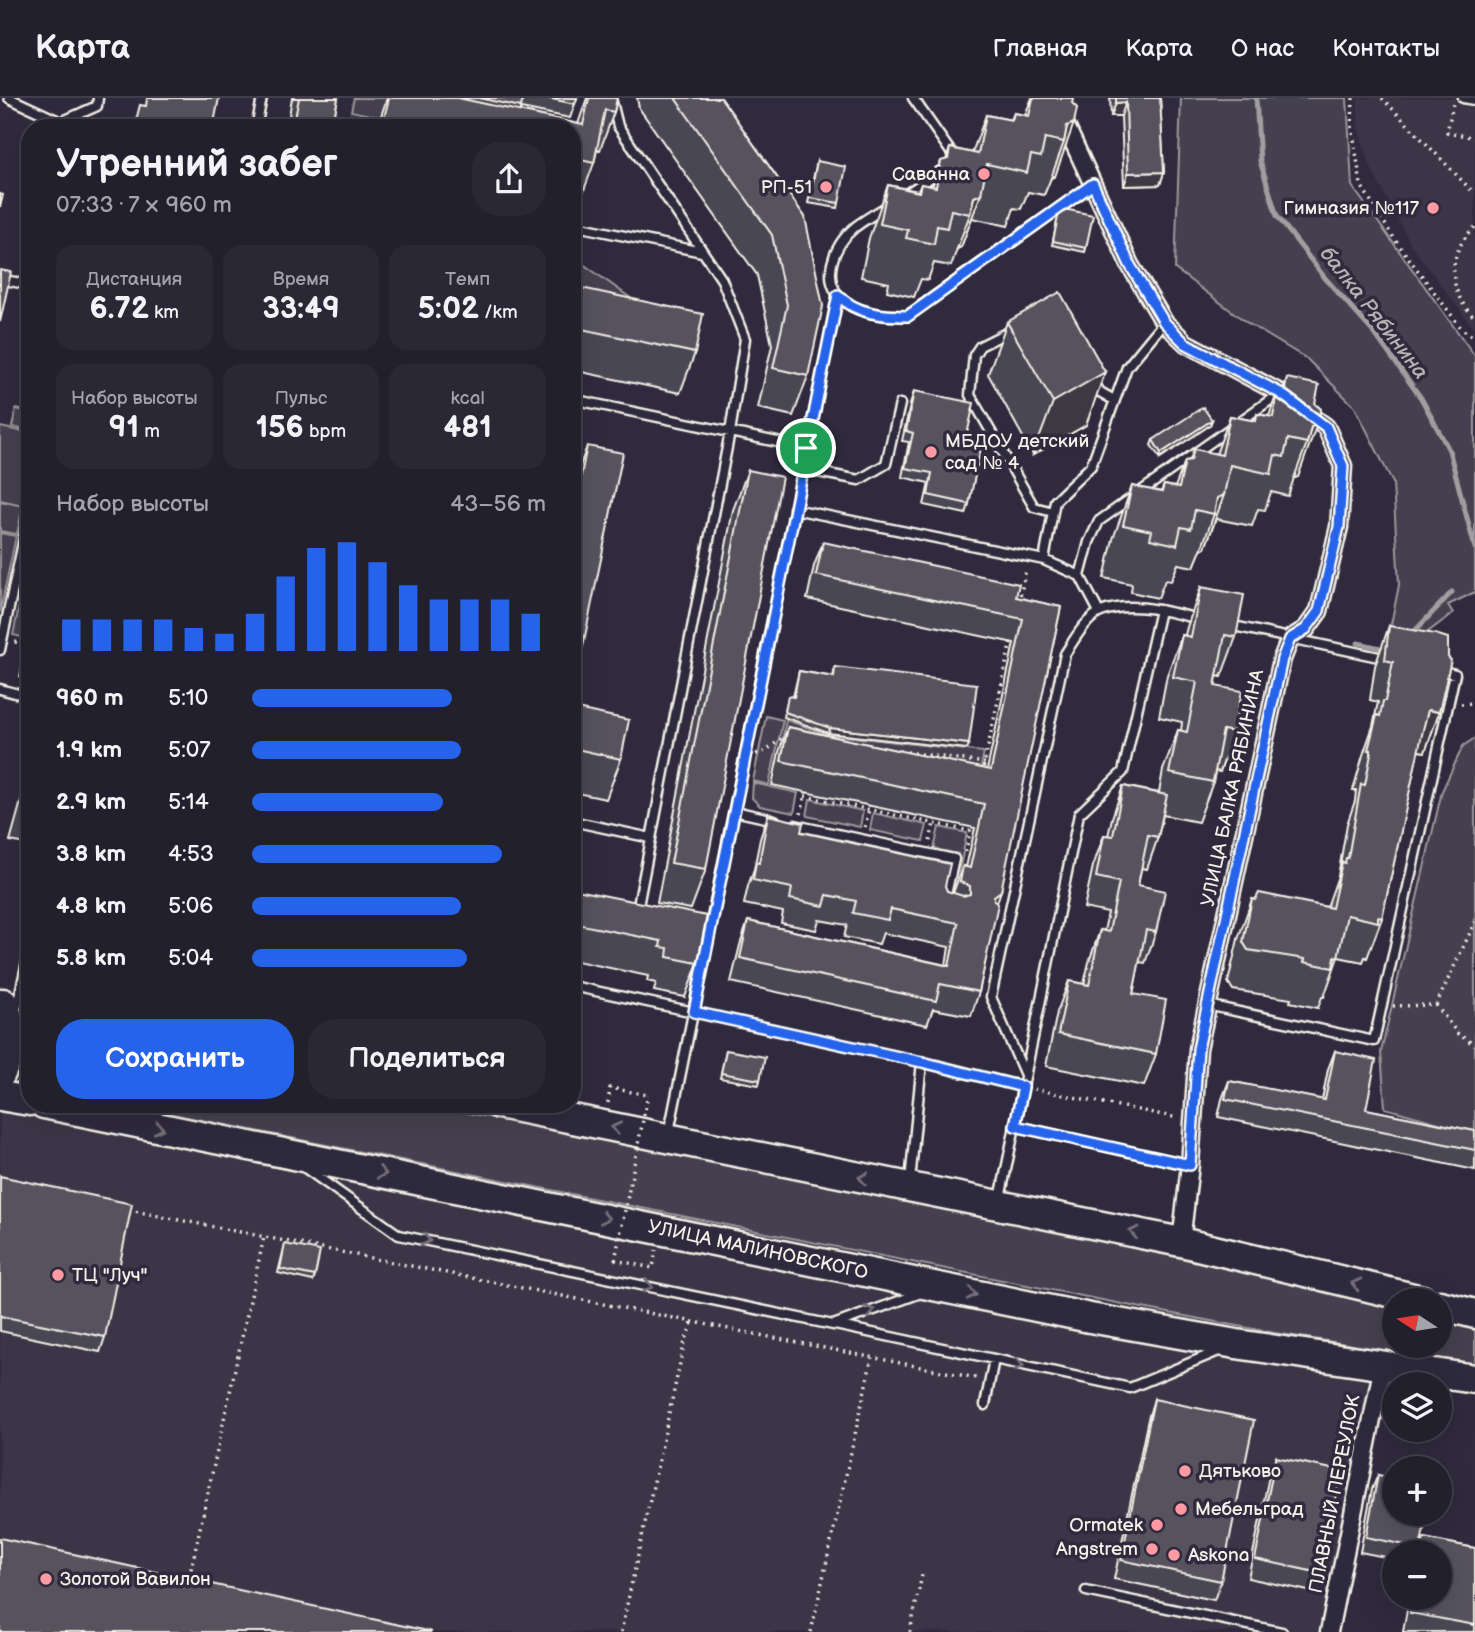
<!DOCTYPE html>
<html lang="ru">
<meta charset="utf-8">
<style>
body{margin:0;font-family:"Balsamiq Sans",sans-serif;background:#2b2836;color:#f1f3f6;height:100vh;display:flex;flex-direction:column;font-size:26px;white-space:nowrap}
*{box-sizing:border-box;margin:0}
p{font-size:23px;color:#a3a3aa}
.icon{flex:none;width:38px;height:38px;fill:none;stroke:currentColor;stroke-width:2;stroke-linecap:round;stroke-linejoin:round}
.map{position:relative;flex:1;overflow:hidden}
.drawer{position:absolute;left:21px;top:21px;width:560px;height:994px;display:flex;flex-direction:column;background:#23202e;border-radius:28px;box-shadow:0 7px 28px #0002,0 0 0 2px #403e4a}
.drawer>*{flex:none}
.needle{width:46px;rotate:282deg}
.controls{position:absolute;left:1382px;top:1190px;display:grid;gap:14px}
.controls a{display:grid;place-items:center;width:70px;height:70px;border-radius:50%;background:#23202e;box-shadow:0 7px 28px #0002,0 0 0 2px #403e4a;font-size:35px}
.pin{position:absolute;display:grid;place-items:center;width:60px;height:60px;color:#fff;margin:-30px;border:4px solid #fff;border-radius:50%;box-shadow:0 2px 7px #0007}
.round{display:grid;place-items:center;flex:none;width:74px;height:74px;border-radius:28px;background:#2b2836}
.headline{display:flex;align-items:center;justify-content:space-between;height:119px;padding:0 35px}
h1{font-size:38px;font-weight:700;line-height:52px}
.stats{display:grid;grid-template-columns:repeat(3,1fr);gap:10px;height:119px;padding:7px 35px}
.stats div{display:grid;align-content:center;border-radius:18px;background:#2b2836;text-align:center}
.stats b{font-size:30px;font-weight:700}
.stats small{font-size:19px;font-weight:400}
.stats p{font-size:19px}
.chart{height:196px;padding:14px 35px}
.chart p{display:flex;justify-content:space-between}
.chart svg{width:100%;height:126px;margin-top:7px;stroke:#2563eb;stroke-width:6}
.button{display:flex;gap:14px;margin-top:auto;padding:14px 35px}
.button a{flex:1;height:80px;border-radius:28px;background:#2563eb;color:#fff;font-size:28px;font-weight:700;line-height:80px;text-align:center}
.button a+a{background:#2b2836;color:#f1f3f6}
ul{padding:0 35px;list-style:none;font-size:23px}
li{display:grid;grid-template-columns:112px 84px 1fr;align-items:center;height:52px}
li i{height:18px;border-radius:9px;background:#2563eb}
header{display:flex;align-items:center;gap:42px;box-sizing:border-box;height:98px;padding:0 35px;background:#23202e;border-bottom:2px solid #403e4a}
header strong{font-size:33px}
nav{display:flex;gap:38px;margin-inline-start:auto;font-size:24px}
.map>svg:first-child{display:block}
.built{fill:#3b3647}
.green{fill:#454050;stroke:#9c989c;stroke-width:2}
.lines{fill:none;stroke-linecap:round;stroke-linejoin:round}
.stream{stroke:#a19ea0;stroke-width:5}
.service-casing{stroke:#f4f1e8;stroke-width:13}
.minor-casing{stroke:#f4f1e8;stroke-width:21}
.trunk-casing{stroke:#f4f1e8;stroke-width:33}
.path{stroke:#f4f1e8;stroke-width:3.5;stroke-dasharray:2 5;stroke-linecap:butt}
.service{stroke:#2f2a3d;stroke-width:8}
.minor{stroke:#2f2a3d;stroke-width:16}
.trunk{stroke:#2f2a3d;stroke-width:28}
.path-bridge{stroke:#f4f1e8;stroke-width:3.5;stroke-dasharray:2 5;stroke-linecap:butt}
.wall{fill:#4a4752;stroke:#f4f1e8;stroke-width:2}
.shaded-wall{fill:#3c3942;stroke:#f4f1e8;stroke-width:2}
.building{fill:#56525f;stroke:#f4f1e8;stroke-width:2}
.oneway{stroke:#747079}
.route-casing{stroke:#fff;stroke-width:14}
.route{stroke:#2563eb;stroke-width:9}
.poi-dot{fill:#ff9aa2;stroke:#2f2a3d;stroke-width:2.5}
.labels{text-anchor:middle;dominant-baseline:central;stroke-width:7;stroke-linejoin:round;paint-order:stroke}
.poi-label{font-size:19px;fill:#f4f1e8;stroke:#2f2a3d;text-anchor:start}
.street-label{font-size:19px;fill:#f4f1e8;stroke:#2f2a3d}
.water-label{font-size:21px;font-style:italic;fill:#b6b2b2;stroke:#2f2a3d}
</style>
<header>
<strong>Карта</strong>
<nav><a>Главная</a><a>Карта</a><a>О нас</a><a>Контакты</a></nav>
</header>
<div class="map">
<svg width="1475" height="1534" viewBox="0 0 1475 1534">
<rect width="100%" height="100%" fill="#2f2a3d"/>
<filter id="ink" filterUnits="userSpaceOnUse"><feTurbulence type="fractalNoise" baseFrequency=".0143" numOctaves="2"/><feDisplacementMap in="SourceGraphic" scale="14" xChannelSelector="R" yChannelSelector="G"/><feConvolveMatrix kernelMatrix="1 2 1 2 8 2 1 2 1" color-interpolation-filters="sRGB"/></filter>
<g filter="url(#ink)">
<path class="built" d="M1358 0H1475V232L1411 147 1372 72 1358 31Z
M0 1009 1383 1285 1330 1534H0Z"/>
<path class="green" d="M354 0H387L431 30 351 13Z
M1181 0H1347L1352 88 1475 258V494L1448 507 1453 515 1412 546 1388 541 1399 487 1393 385 1355 309 1307 261 1249 226 1175 171Z
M350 17 374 22 373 30H347Z
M572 158 636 204 572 225Z
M16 311 30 314V333L12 329Z
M0 329 30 335V375L23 407 0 402Z
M0 403 23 408 17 436 0 433Z
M0 435 16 438 0 514Z
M24 485 30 486V523L26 540 13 537Z
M766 618 783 622 769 687 753 683Z
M786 622 826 636 984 654 976 693 780 652Z
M1475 640V1035L1385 1010 1381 954 1442 693 1463 648Z
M753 685 798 695 794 715 760 708 752 700Z
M810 701 863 713 860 729 807 718Z
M873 715 927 727 923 743 870 732Z
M939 729 967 735 956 789 951 791 958 756 934 751Z
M121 1006H424L1156 1154 1395 1210V1248H1440V1222L1475 1230V1266L1275 1235 1142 1210Z"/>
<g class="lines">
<path class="stream" d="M1256 0 1260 63 1277 118 1325 180 1375 236 1421 300 1449 352 1475 450
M1412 536 1452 494
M1358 545 1385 551"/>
<g class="service-casing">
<path id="service" d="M9 0 61 24 97 8 98 0
M611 0 618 28 722 182 745 241 730 334 637 813
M913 0 955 60
M1463 0 1475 2
M256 30 262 0
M903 98 945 70
M886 109C876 115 864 122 855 129 833 147 819 184 845 204 862 217 887 218 907 218L1093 86
M572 127 702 154
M0 181 30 187
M1010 233 980 248 974 257 970 297 1034 409 1053 414
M1093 283 1100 294 1114 302
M572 301 806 350
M802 371 859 382 886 366 900 306
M794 411 1044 462 1080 478 1099 514
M1044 462 1055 403 1091 368 1127 269 1164 224
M1080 478 1089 444 1099 423 1280 295
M1229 527 1388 561
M0 552 30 412
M0 591 30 599
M734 713 775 722
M572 723 651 740
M795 727 954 761 945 801
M572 888 694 914
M1207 907 1374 943 1455 576 1438 572
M17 908 30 851
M1025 977 991 899 1065 556C1074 542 1086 520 1101 514 1131 502 1169 514 1199 521
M1015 1028 1190 1067
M669 1034 838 197
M305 1070 399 1137 833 1227 921 1195
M910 1083 922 964
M1000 1101 1079 716 1123 674 1160 512
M835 1227 1130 1290 1221 1252
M985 1307 994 1261
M1086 1493 1282 1534"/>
</g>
<g class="minor-casing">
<path id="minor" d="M1053 0 1130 167 1164 224 1186 245 1280 295 1326 329 1343 368 1339 429 1319 513 1306 531 1290 541 1282 561 1198 951 1190 1067 1181 1144
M1329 1534 1383 1267"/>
</g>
<g class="trunk-casing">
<path id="trunk" d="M0 977C13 953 15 930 3 905
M0 998 30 1003
M44 1006 1090 1220 1236 1246 1475 1281
M499 1006 1181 1144 1422 1202
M1440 1207 1475 1216"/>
</g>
<path class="path" d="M1353 0 1352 28 1361 87 1395 142 1462 231 1475 240
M1382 0 1472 93 1475 94
M1453 6 1447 34 1475 40
M1475 129C1446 155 1447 194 1475 220
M1019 504 1026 471
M15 544 26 547
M1461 606 1475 605
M900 653 985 665
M756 656 766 653 787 636
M982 676 1011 543
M805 698 970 733
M801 716 806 694
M865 729 870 707
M930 743 935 721
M966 754 972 724
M1436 907 1475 824
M1436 907 1458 936 1475 947
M1393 908 1436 907
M707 917 911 962
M932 967 1010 986
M1034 991 1178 1020
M608 1005 610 990 648 997
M129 1112 976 1280
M615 1162 653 1170 656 1152
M188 1485 264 1139
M621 1534 684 1247 692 1225
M811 1534 872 1260
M910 1534 922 1477"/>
<use href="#service" class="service"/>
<use href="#minor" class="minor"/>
<use href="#trunk" class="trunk"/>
<path class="path-bridge" d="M615 1162 648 997"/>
</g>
<path class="wall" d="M292 0H338L332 30H287Z
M387 0H577L570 20 521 10 520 13 578 26 587 0H617L614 14 600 52H597L594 65 580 103 572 101V30H377Z
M637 0H721L805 119 808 278 793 318 758 310 772 247 757 177 639 10Z
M1032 0H1073L1072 5 1077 10 1055 78 1051 80 1044 97 1028 94 1021 111 1014 110 1008 128 972 120 961 149 957 151 951 168 934 165 928 182 921 181 914 199 887 193 889 185 861 179 869 140 888 87 918 93 921 86 932 89 941 63 946 62 950 50 972 55 986 17 1011 22 1014 15 1025 17Z
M1110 0H1160L1164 74 1160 87 1124 88 1121 18H1111Z
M817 63 839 105 838 110 808 105Z
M1059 114 1086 150 1085 154 1052 147Z
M572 188 695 255 680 295 572 272Z
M1007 224 1086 327 1033 357 988 276Z
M1287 280 1321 311 1298 379 1294 380 1288 398 1271 394 1265 412 1258 411 1252 428 1216 421 1205 450 1201 452 1194 469 1178 466 1171 483 1165 482 1158 500 1131 494 1132 486 1104 480 1113 441 1132 388 1161 394 1164 387 1175 389 1185 363 1190 362 1194 351 1216 356 1230 318 1255 323 1257 316 1269 318 1278 292 1283 291Z
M914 293 967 337 969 406 966 416 924 407 929 385 902 379 909 344 902 343 911 303Z
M1212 322 1210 327 1160 360 1151 347 1153 342Z
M587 348 583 548 572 579V391Z
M748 372 706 771 691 811 657 805 733 412Z
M823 444 1016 499 1061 509 997 805 979 894 971 918 933 911 927 927 731 884 740 847 748 823 946 867 949 849 883 835 879 846 844 839 847 827 819 822 816 832 781 825 783 814 744 806 748 788 754 771 760 741 768 717 801 734 945 788 947 793 953 795 963 768 966 769 975 730 772 687 779 654 788 629 987 672 1014 545 807 501 814 468Z
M1201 489 1236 539 1221 579 1217 578 1215 588 1234 634 1220 674 1215 673 1213 684 1198 724 1163 717 1158 739 1147 771 1141 770 1138 787 1156 834 1145 865 1139 864 1133 896 1156 956 1144 988 1046 968 1057 914 1069 883 1084 886 1089 864 1100 832 1104 833 1108 815 1084 810 1093 768 1104 737 1108 738 1112 720 1123 688 1159 695 1163 672 1178 632 1181 633 1182 624 1159 619 1167 577 1182 537H1185L1187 529Z
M1389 528 1439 614 1425 654 1418 653 1382 820 1367 860 1365 859 1363 864 1338 859 1324 899H1322L1318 910 1290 904 1291 901 1233 892 1228 884 1238 841 1252 801 1327 809 1338 778 1347 726 1355 703 1356 692H1353L1363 657 1373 628 1378 604 1370 602 1375 568Z
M30 531V581L20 579Z
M835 569 969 646 967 651 828 635 784 619 788 598 793 599 799 573 833 579Z
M572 610 621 661 606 701 572 694Z
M30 671V751L26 746 10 743Z
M572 791 698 865 685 899 654 893 656 885 647 883 648 878 572 862Z
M726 952 760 982 759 987 720 980Z
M1335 953 1366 1011 1475 1033V1072L1218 1019 1222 1001 1229 983 1322 1002 1328 971Z
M0 1078 105 1239 100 1254 0 1233Z
M285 1146 315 1178 313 1183 278 1175Z
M1154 1301 1221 1483 1214 1502 1114 1481 1148 1321Z
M1276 1359 1320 1475 1313 1494 1248 1480 1269 1378Z
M1378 1377 1420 1450 1419 1454H1395V1461L1360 1454 1372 1391Z
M1424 1440 1475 1450V1534H1403L1409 1500H1440V1454H1419Z"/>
<path class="shaded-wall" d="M1126 4 1121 18H1111L1116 5Z
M1074 25 1055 78 1051 80 1064 44 1067 28Z
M1164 74 1160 87 1124 88 1128 75Z
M981 96 961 149 957 151 970 116 974 99Z
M1105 274 1086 327 1033 357 1053 304Z
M1212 322 1210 327 1160 360 1161 355Z
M1317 326 1298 379 1294 380 1307 345 1311 329Z
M1224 397 1205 450 1201 452 1214 416 1217 400Z
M1428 612 1439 614 1425 654 1413 652Z
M830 630 969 646 967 651 828 635Z
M1001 793 992 818 994 798Z"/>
<path class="building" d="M147 0H219L213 30H134L140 7 146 8Z
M299 0H338L332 30H293Z
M389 0H458L583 27 589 0H617L614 14 605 12 594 65 572 60V30H428L384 20Z
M479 0H523L521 9Z
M547 0H577L575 6Z
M675 0H721L805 119 823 208 808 278 773 270 787 207 772 137Z
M1033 0H1073L1072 5 1077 10 1074 25 1067 28 1064 44 1045 40 1041 59 1031 57 1027 75 987 66 981 96 974 99 970 116 951 112 947 130 937 128 934 146 906 140 908 132 880 126 888 87 919 94 921 86 936 89 941 63 948 61 950 50 978 56 986 17 1012 22 1014 15 1029 18Z
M1116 0H1160L1164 74 1128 75 1126 4 1116 5Z
M817 63 846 69 839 105 810 100Z
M0 96 3 97 0 109Z
M1064 111 1093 117 1086 150 1053 143 1059 114Z
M0 172 11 174 0 224Z
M572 188 703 216 695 255 572 229Z
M1060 194 1105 274 1053 304 1007 224Z
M1287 280 1319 287 1315 306 1321 311 1317 326 1311 329 1307 345 1288 341 1284 359 1275 357 1271 376 1230 367 1224 397 1217 400 1214 416 1195 412 1191 431 1181 429 1177 447 1150 441 1152 433 1123 427 1132 388 1162 394 1164 387 1179 390 1185 363 1191 362 1194 351 1222 357 1230 318 1256 323 1257 316 1273 319 1278 292 1285 291Z
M914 293 974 305 967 337 983 340 969 406 928 397 932 375 905 370 913 335 906 333Z
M1203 309 1212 322 1161 355 1153 342Z
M587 348 623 355 583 548 572 546V422Z
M748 372 782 379 706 771 671 765Z
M823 444 1019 486 1016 499 1061 509 1001 793 994 798V803L998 806 979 894 940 886 936 903 740 860 748 823 949 868 958 825 891 811 888 822 853 815 856 803 827 797 824 808 790 801 792 790 753 782 756 764 759 765 768 717 803 725 801 734 950 766 945 788 947 793 963 798 970 796V788L960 784 963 768 970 770 984 706 781 663 788 629 991 672 1023 521 816 477Z
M1201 489 1244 497 1236 539 1225 537 1215 588 1242 593 1234 634 1223 632 1213 684 1169 675 1178 632 1187 634 1197 584 1173 579 1182 537 1191 539Z
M1389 528 1435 536 1448 540V559L1451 562 1439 614 1428 612 1423 632 1382 820 1378 819V824L1347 817 1338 859 1335 858 1333 870 1304 864 1305 861 1248 852 1243 844 1252 801 1255 802 1259 795 1332 810 1342 764 1345 765 1346 760H1348L1361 686 1365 687 1371 656V652H1368L1377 617 1380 618 1383 603H1385L1393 564 1385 562Z
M835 569 977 586 969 646 830 630 785 614 788 598 794 599 799 573 834 579Z
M572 610 629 622 621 661 572 650Z
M1123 688 1167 697 1158 739 1148 737 1138 787 1165 793 1156 834 1146 832 1133 896 1166 902 1156 956 1058 936 1069 883 1089 887 1100 832 1109 834 1119 784 1096 779 1104 737 1113 738Z
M572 791 707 818 698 865 667 859 668 850 660 849 661 843 572 825Z
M726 952 765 959 760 982 721 975Z
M1335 953 1376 962 1366 1011 1475 1033V1052L1225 1001 1229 983 1325 1002Z
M0 1078 132 1106 105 1239 0 1218Z
M285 1146 320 1153 315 1178 280 1171Z
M1154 1301 1254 1322 1221 1483 1121 1462Z
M1276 1359 1341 1373 1320 1475 1255 1461Z
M1378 1377 1395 1380V1416H1427L1420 1450 1366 1439Z
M0 1440 432 1534H0Z
M1424 1440 1475 1450V1527L1410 1515 1413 1500H1440V1454H1421Z"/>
<defs><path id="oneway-chevron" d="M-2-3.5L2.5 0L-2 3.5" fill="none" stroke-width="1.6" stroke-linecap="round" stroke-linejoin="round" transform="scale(1.75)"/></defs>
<g class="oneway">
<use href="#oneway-chevron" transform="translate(159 1030) rotate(12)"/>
<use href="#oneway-chevron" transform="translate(616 1030) rotate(-168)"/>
<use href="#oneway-chevron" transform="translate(382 1075) rotate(11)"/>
<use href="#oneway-chevron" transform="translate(863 1080) rotate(-169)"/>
<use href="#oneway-chevron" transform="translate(605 1120) rotate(11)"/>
<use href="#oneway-chevron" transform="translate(1134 1134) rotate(-169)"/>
<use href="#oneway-chevron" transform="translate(426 1142) rotate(12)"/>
<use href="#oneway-chevron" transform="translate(1356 1186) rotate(-166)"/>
<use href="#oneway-chevron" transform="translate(648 1188) rotate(12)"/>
<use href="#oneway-chevron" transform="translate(972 1196) rotate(12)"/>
<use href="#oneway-chevron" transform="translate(870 1213) rotate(-19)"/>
<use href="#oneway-chevron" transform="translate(1019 1267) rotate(12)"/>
</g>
</g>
<g class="lines" filter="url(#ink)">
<g class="route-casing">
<path id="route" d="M1093 86 1130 167 1164 224 1185 245 1280 295 1326 329 1343 368 1339 429 1319 513 1306 531 1290 541 1282 561 1198 951 1190 1067 1015 1028 1023 989 922 964 694 914 838 197C856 216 883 218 908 218Z"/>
</g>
<use href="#route" class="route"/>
</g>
<g class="poi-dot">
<circle cx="984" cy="76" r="7"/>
<circle cx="826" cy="89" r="7"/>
<circle cx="1433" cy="110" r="7"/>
<circle cx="931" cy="354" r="7"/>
<circle cx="58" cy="1177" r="7"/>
<circle cx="1185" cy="1373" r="7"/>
<circle cx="1181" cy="1411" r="7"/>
<circle cx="1157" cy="1427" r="7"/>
<circle cx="1152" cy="1451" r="7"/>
<circle cx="1174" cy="1457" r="7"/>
<circle cx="46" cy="1481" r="7"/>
</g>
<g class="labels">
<g class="poi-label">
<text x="970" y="76" text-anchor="end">Саванна</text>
<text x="812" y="89" text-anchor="end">РП-51</text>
<text x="1419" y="110" text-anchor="end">Гимназия №117</text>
<text x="945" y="343">МБДОУ детский<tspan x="945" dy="22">сад № 4</tspan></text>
<text x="72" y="1177">ТЦ "Луч"</text>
<text x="1199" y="1373">Дятьково</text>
<text x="1195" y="1411">Мебельград</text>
<text x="1143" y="1427" text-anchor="end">Ormatek</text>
<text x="1138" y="1451" text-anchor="end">Angstrem</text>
<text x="1188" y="1457">Askona</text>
<text x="60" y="1481">Золотой Вавилон</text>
</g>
<g class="street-label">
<text transform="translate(1233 690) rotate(-78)">УЛИЦА БАЛКА РЯБИНИНА</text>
<text transform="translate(758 1152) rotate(12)">УЛИЦА МАЛИНОВСКОГО</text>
<text transform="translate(1335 1396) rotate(-79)">ПЛАВНЫЙ ПЕРЕУЛОК</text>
</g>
<g class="water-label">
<text transform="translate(1374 215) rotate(52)">балка Рябинина</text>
</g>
</g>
</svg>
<div class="controls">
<a><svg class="needle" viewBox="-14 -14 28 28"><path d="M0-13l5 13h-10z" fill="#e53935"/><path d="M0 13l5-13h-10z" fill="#a3a3aa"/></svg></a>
<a><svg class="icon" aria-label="layers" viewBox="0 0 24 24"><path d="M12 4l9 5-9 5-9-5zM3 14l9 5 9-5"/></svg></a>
<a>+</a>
<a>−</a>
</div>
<div class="pin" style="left:806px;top:350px;background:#1e9e55"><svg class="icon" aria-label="arrive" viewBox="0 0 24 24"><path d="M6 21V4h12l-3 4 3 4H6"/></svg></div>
<section class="drawer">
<div class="headline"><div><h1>Утренний забег</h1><p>07:33 · 7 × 960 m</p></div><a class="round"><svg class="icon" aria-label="share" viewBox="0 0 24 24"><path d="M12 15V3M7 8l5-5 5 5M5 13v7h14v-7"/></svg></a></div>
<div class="stats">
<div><p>Дистанция</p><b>6.72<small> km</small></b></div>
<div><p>Время</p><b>33:49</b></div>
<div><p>Темп</p><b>5:02<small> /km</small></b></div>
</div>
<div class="stats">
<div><p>Набор высоты</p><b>91<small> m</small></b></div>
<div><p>Пульс</p><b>156<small> bpm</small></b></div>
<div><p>kcal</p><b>481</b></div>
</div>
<div class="chart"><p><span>Набор высоты</span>43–56 m</p>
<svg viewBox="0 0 160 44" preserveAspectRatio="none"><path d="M5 44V33M15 44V33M25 44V33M35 44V33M45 44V36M55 44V38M65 44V31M75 44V18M85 44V8M95 44V6M105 44V13M115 44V21M125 44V26M135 44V26M145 44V26M155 44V31"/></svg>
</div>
<ul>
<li><b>960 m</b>5:10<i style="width:68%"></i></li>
<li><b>1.9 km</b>5:07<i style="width:71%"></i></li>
<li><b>2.9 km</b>5:14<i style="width:65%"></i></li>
<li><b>3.8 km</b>4:53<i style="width:85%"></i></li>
<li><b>4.8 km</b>5:06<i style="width:71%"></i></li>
<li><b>5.8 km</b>5:04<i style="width:73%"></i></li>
</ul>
<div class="button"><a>Сохранить</a><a>Поделиться</a></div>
</section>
</div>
